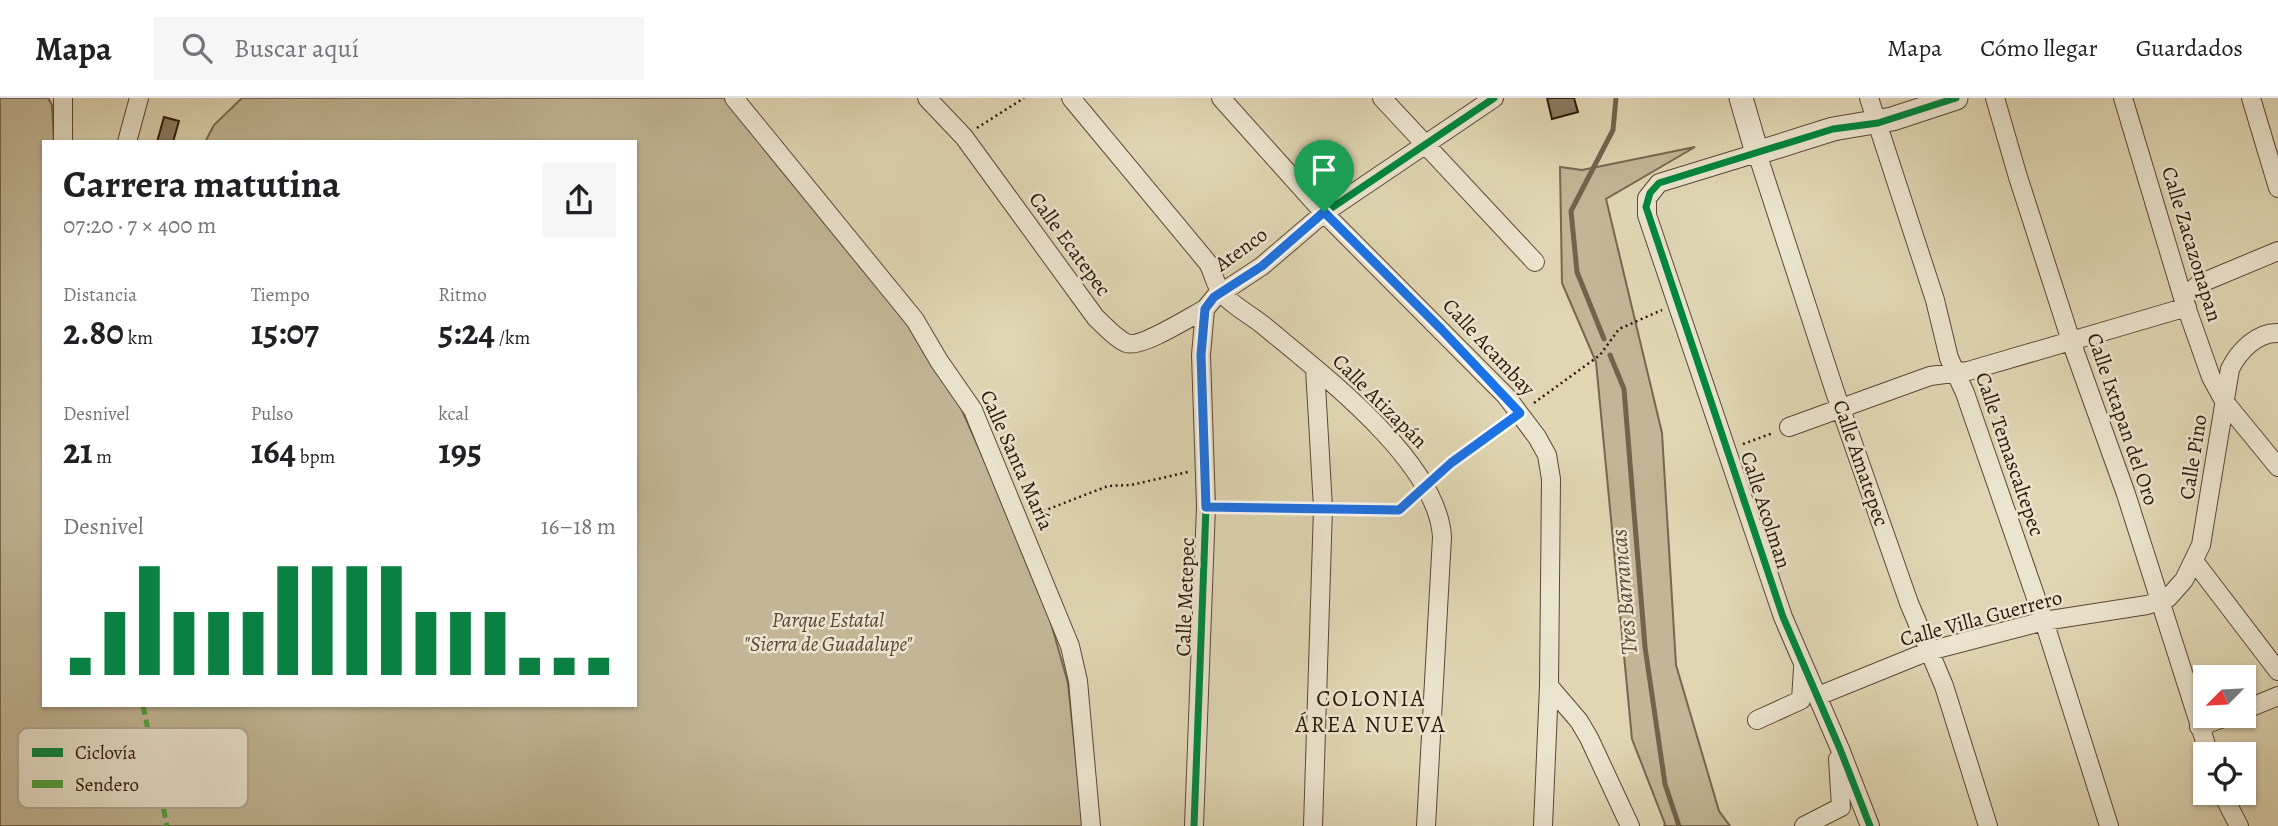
<!DOCTYPE html>
<html lang="es">
<meta charset="utf-8">
<style>
body{margin:0;font-family:Alegreya,serif;background:#f6f6f6;color:#202124;height:100vh;display:flex;flex-direction:column;font-size:26px;white-space:nowrap}
*{box-sizing:border-box;margin:0}
p{font-size:23px;color:#757577}
.icon{flex:none;width:38px;height:38px;fill:none;stroke:currentColor;stroke-width:2;stroke-linecap:round;stroke-linejoin:round}
.map{position:relative;flex:1;overflow:hidden}
.panel{position:absolute;left:42px;top:42px;width:595px;height:567px;display:flex;flex-direction:column;background:#fff;border-radius:0px;box-shadow:0 2px 5px #0004}
.panel>*{flex:none}
.needle{width:46px;rotate:246deg}
.fabs{position:absolute;left:2193px;top:567px;display:grid;gap:14px}
.fabs a{display:grid;place-items:center;width:63px;height:63px;border-radius:0px;background:#fff;box-shadow:0 2px 5px #0004;font-size:35px}
.pin{position:absolute;display:grid;place-items:center;width:60px;height:60px;color:#fff;margin:-72px -30px;border-radius:50% 50% 50% 0;rotate:-45deg;box-shadow:0 0 7px #0007}
.pin .icon{rotate:45deg}
.round{display:grid;place-items:center;flex:none;width:74px;height:74px;border-radius:0px;background:#f6f6f6}
.headline{display:flex;align-items:center;justify-content:space-between;height:119px;padding:0 21px}
h1{font-size:38px;font-weight:700;line-height:52px}
.figures{display:grid;grid-template-columns:repeat(3,1fr);gap:10px;height:119px;padding:7px 21px}
.figures div{display:grid;align-content:center}
.figures b{font-size:35px;font-weight:700}
.figures small{font-size:19px;font-weight:400}
.figures p{font-size:19px}
.chart{height:196px;padding:14px 21px}
.chart p{display:flex;justify-content:space-between}
.chart svg{width:100%;height:126px;margin-top:7px;stroke:#0b8043;stroke-width:6}
header{display:flex;align-items:center;gap:42px;box-sizing:border-box;height:98px;padding:0 35px;background:#fff;border-bottom:2px solid #e0e0e0}
header strong{font-size:33px}
nav{display:flex;gap:38px;margin-inline-start:auto;font-size:24px}
.search{width:490px;height:63px;background:#f6f6f6;display:flex;align-items:center;gap:18px;box-sizing:border-box;padding:0 24px;border-radius:0px;color:#757577;font-size:26px}
.map>svg:first-child{display:block}
.green{fill:#c2b696;stroke:#786750;stroke-width:2}
.lines{fill:none;stroke-linecap:round;stroke-linejoin:round}
.stream{stroke:#74634c;stroke-width:5}
.building{fill:#8a7b61;stroke:#2d1809;stroke-width:2}
.minor-casing{stroke:#5a4834;stroke-width:20}
.tertiary-casing{stroke:#5a4834;stroke-width:25}
.path{stroke:#2d1809;stroke-width:2.5;stroke-dasharray:2 3.5;stroke-linecap:butt}
.minor{stroke:#ebe4ce;stroke-width:18}
.tertiary{stroke:#ebe4ce;stroke-width:23}
.quiet{stroke:#52a13e;stroke-width:5;stroke-dasharray:10 5;stroke-linecap:butt}
.cycleway-casing{stroke:#ebe4ce;stroke-width:11}
.cycleway{stroke:#00873e;stroke-width:7}
.route-casing{stroke:#fff;stroke-width:14}
.route{stroke:#1a73e8;stroke-width:9}
.labels{text-anchor:middle;dominant-baseline:central;stroke-width:5;stroke-linejoin:round;paint-order:stroke}
.street-label{font-size:21px;fill:#2d1809;stroke:#ebe4ce}
.park-label{font-size:21px;font-style:italic;fill:#5a4733;stroke:#ebe4ce}
.water-label{font-size:23px;font-style:italic;fill:#5c4a36;stroke:#ebe4ce}
.neighbourhood-label{font-size:23px;letter-spacing:2px;fill:#2d1809;stroke:#ebe4ce}
.key{fill:#ebe4ce;stroke:#b2a793;stroke-width:2}
.key-label{font-size:19px;fill:#2d1809}
</style>
<header>
<strong>Mapa</strong>
<div class="search"><svg class="icon" aria-label="search" viewBox="0 0 24 24"><circle cx="10" cy="10" r="6"/><path d="M15 15l6 6"/></svg>Buscar aquí</div>
<nav><a>Mapa</a><a>Cómo llegar</a><a>Guardados</a></nav>
</header>
<div class="map">
<svg width="2278" height="728" viewBox="0 0 2278 728">
<rect width="100%" height="100%" fill="#e0d6b3"/>
<filter id="stains"><feTurbulence type="fractalNoise" baseFrequency=".00286" numOctaves="4"/><feColorMatrix values="0 0 0 0 .2 0 0 0 0 .09 0 0 0 0 .02 0 0 0 .5 -.17"/></filter>
<radialGradient id="worn" r=".72"><stop offset=".6" stop-color="#630" stop-opacity="0"/><stop offset="1" stop-color="#630" stop-opacity=".3"/></radialGradient>
<path class="green" d="M0 0H48L52 7 54 44H44V607H635V44H205L214 27 242 0H736L879 179 953 292 1041 490 1068 585 1083 728H0Z
M1695 49 1606 101 1662 335 1676 567 1719 713 1730 728H1664L1665 726 1632 641 1596 264 1562 185 1560 69 1582 72Z"/>
<g class="lines">
<path class="stream" d="M1604 241 1577 174 1571 113 1613 32 1616 0
M1610 257 1624 291 1645 549 1665 686 1679 728"/>
</g>
<path class="building" d="M1547 0H1574L1578 14 1552 21Z
M164 19 179 23 173 44H157Z"/>
<g class="lines">
<g class="minor-casing">
<path id="minor" d="M63 0V44
M734 0 915 222 939 263 973 312 1070 548 1078 583 1091 728
M927 0 964 39 1096 220C1105 228 1115 240 1126 245 1140 251 1190 219 1205 211
M1071 0 1208 165C1213 174 1215 186 1221 194 1231 207 1251 217 1263 227 1319 274 1438 363 1442 439L1426 728
M1221 0 1324 115 1506 298 1537 339 1547 357 1551 381 1549 588 1543 728
M1382 0 1535 164
M1869 0 1935 202 1949 260 1965 295 2044 523 2109 728
M1995 0 2018 79 2071 243 2126 396 2209 656
M2123 0 2183 200 2211 279 2224 303 2278 369
M2251 0 2278 90
M127 44 139 0
M2183 200 2199 186 2278 153
M1789 329 1930 278 1968 273 2187 209
M2194 463 2278 573
M1549 588 1579 623 1589 640 1630 728
M1818 598 1929 553 2044 523 2147 507 2168 500 2184 482 2201 447 2230 271C2239 253 2257 234 2278 235
M2244 612 2278 598
M1757 622 1801 602 1803 570
M2199 629 2228 618
M2222 695 2239 728
M1194 728 1206 409 1201 257 1205 211 1215 199 1262 168 1324 115 1494 0
M1313 728 1323 410 1315 270
M1804 728 1841 709 1838 661
M1870 728 1840 651 1783 519 1647 117V100L1659 85 1757 55 1835 294 1909 505 1944 588 1988 728"/>
</g>
<g class="tertiary-casing">
<path id="tertiary" d="M1741 0 1757 55 1833 31 1892 21 1956 0"/>
</g>
<path class="path" d="M977 30 1024 0
M1534 305 1600 257 1619 231 1662 212
M1743 346 1773 335
M1439 376 1506 325
M1221 409 1306 410
M1340 410 1399 412 1413 399
M1033 417 1108 388 1131 387 1188 374"/>
<use href="#minor" class="minor"/>
<use href="#tertiary" class="tertiary"/>
<path class="quiet" d="M143 607 167 728"/>
<g class="cycleway-casing">
<path id="cycleway" d="M1194 728 1206 409 1201 257 1205 211 1215 199 1262 168 1324 115 1494 0
M1870 728 1840 651 1783 519 1646 109 1650 95 1659 85 1833 31 1878 25 1956 0"/>
</g>
<use href="#cycleway" class="cycleway"/>
</g>
<g class="lines">
<g class="route-casing">
<path id="route" d="M1324 114 1442 232 1520 315 1451 365 1399 412 1206 409 1201 257 1205 211 1214 199 1262 168Z"/>
</g>
<use href="#route" class="route"/>
</g>
<g class="labels">
<g class="street-label">
<text transform="translate(1070 146) rotate(54)">Calle Ecatepec</text>
<text transform="translate(2192 146) rotate(73)">Calle Zacazonapan</text>
<text transform="translate(1241 151) rotate(-36)">Atenco</text>
<text transform="translate(1489 249) rotate(47)">Calle Acambay</text>
<text transform="translate(1380 303) rotate(45)">Calle Atizapán</text>
<text transform="translate(2123 321) rotate(71)">Calle Ixtapan del Oro</text>
<text transform="translate(2010 356) rotate(71)">Calle Temascaltepec</text>
<text transform="translate(2193 359) rotate(-81)">Calle Pino</text>
<text transform="translate(1017 362) rotate(66)">Calle Santa María</text>
<text transform="translate(1861 365) rotate(71)">Calle Amatepec</text>
<text transform="translate(1766 412) rotate(72)">Calle Acolman</text>
<text transform="translate(1185 499) rotate(-88)">Calle Metepec</text>
<text transform="translate(1981 520) rotate(-15)">Calle Villa Guerrero</text>
</g>
<g class="park-label">
<text x="828" y="522">Parque Estatal<tspan x="828" dy="24">"Sierra de Guadalupe"</tspan></text>
</g>
<g class="water-label">
<text transform="translate(1624 494) rotate(-95)">Tres Barrancas</text>
</g>
<g class="neighbourhood-label">
<text x="1371" y="600">COLONIA<tspan x="1371" dy="26">ÁREA NUEVA</tspan></text>
</g>
</g>
<rect x="18" y="630" width="230" height="80" rx="10" class="key"/>
<rect x="32" y="650" width="31" height="9" fill="#00873e"/>
<rect x="32" y="682" width="31" height="8" fill="#52a13e"/>
<g class="key-label">
<text x="75" y="661">Ciclovía</text>
<text x="75" y="693">Sendero</text>
</g>
<rect width="100%" height="100%" filter="url(#stains)"/>
<rect width="100%" height="100%" fill="url(#worn)"/>
</svg>
<div class="fabs">
<a><svg class="needle" viewBox="-14 -14 28 28"><path d="M0-13l5 13h-10z" fill="#e53935"/><path d="M0 13l5-13h-10z" fill="#757577"/></svg></a>
<a><svg class="icon" aria-label="locate" viewBox="0 0 24 24"><circle cx="12" cy="12" r="6"/><path d="M12 2v4M12 18v4M2 12h4M18 12h4"/></svg></a>
</div>
<div class="pin" style="left:1324px;top:114px;background:#1e9e55"><svg class="icon" aria-label="arrive" viewBox="0 0 24 24"><path d="M6 21V4h12l-3 4 3 4H6"/></svg></div>
<section class="panel">
<div class="headline"><div><h1>Carrera matutina</h1><p>07:20 · 7 × 400 m</p></div><a class="round"><svg class="icon" aria-label="share" viewBox="0 0 24 24"><path d="M12 15V3M7 8l5-5 5 5M5 13v7h14v-7"/></svg></a></div>
<div class="figures">
<div><p>Distancia</p><b>2.80<small> km</small></b></div>
<div><p>Tiempo</p><b>15:07</b></div>
<div><p>Ritmo</p><b>5:24<small> /km</small></b></div>
</div>
<div class="figures">
<div><p>Desnivel</p><b>21<small> m</small></b></div>
<div><p>Pulso</p><b>164<small> bpm</small></b></div>
<div><p>kcal</p><b>195</b></div>
</div>
<div class="chart"><p><span>Desnivel</span>16–18 m</p>
<svg viewBox="0 0 160 44" preserveAspectRatio="none"><path d="M5 44V38M15 44V22M25 44V6M35 44V22M45 44V22M55 44V22M65 44V6M75 44V6M85 44V6M95 44V6M105 44V22M115 44V22M125 44V22M135 44V38M145 44V38M155 44V38"/></svg>
</div>
</section>
</div>
